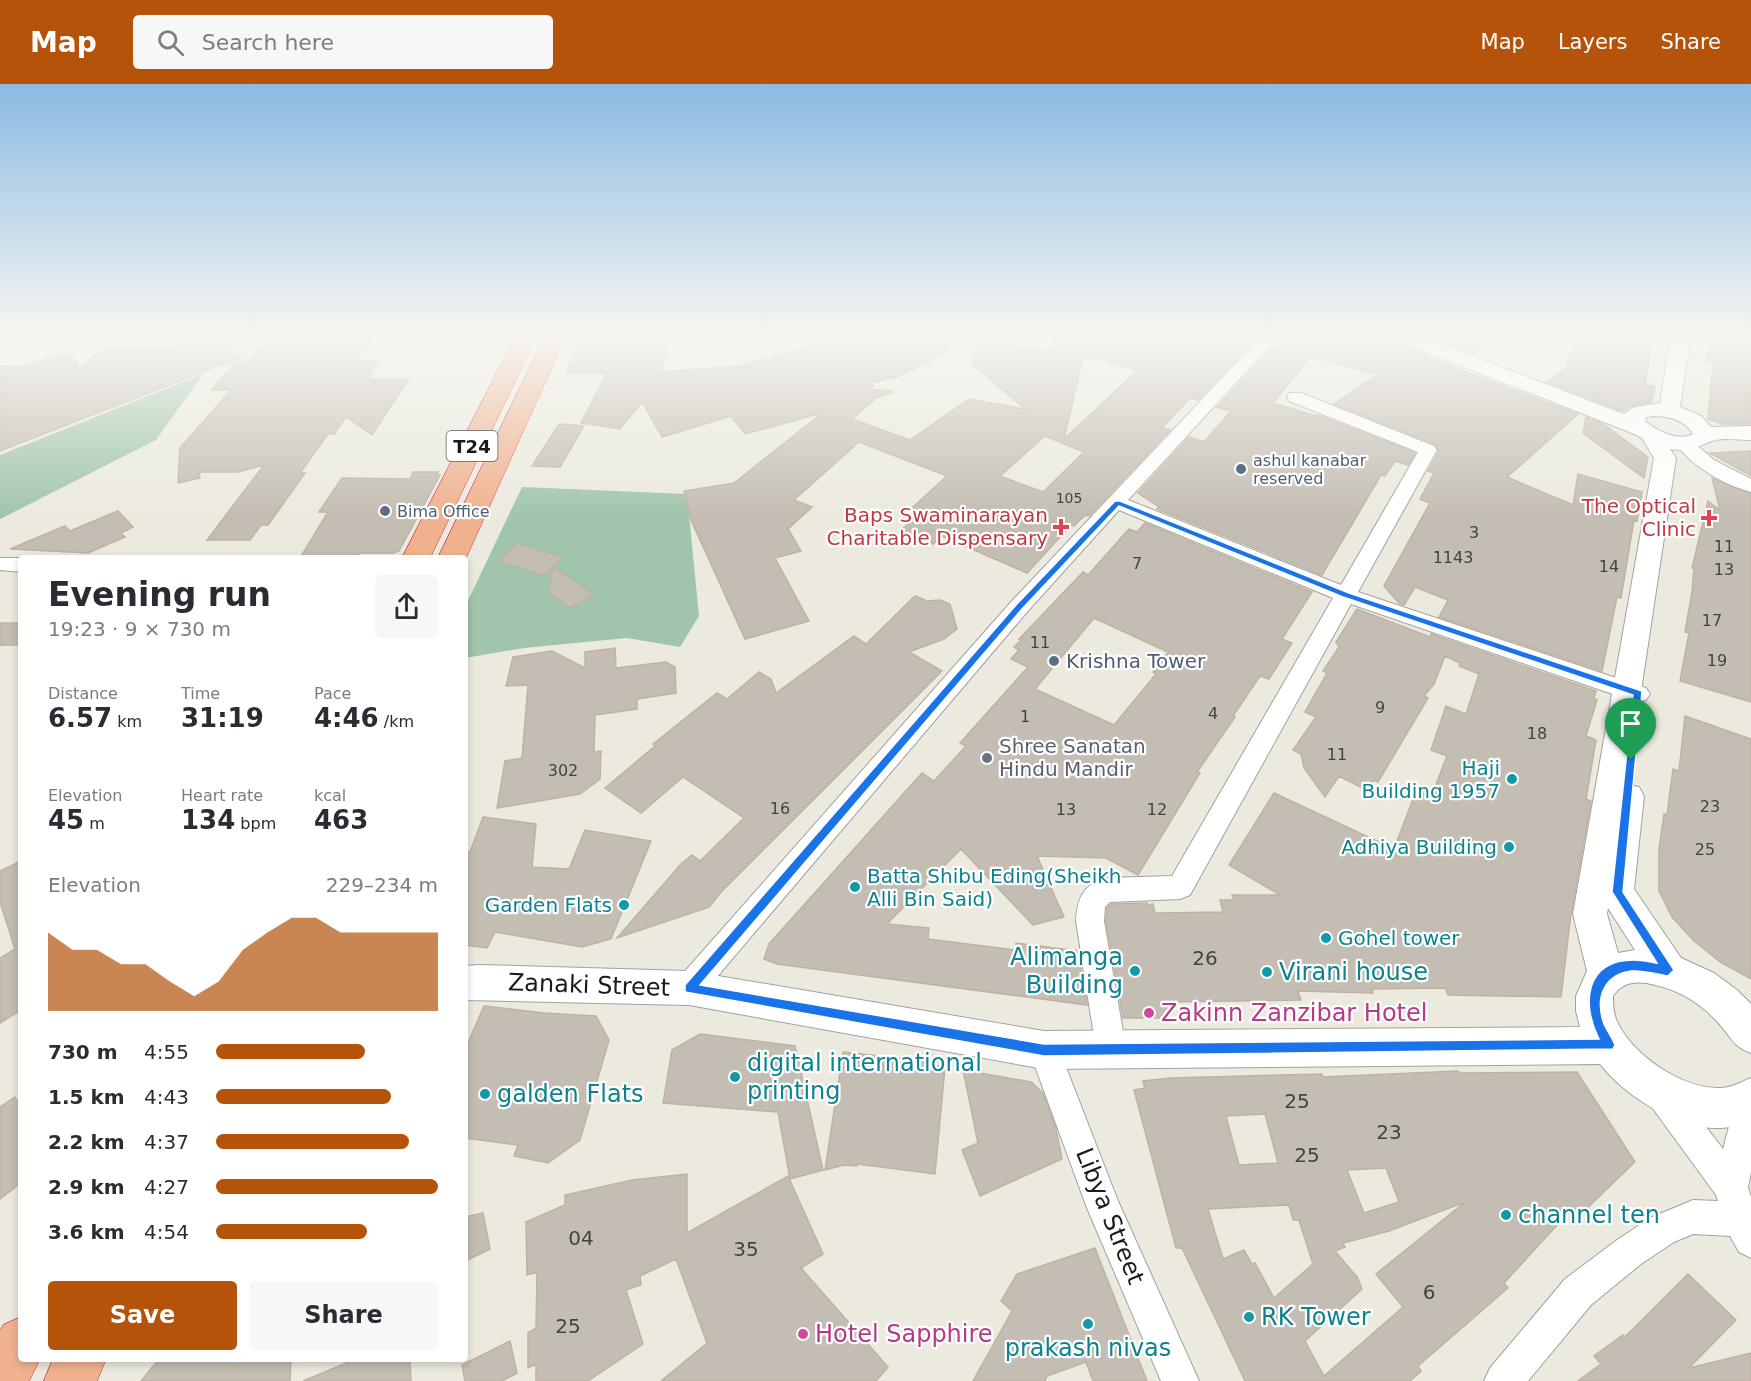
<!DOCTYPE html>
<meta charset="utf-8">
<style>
body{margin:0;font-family:"DejaVu Sans",sans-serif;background:#f7f7f7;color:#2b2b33;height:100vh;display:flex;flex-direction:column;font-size:22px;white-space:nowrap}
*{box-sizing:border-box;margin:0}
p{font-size:20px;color:#7c7c81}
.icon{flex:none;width:33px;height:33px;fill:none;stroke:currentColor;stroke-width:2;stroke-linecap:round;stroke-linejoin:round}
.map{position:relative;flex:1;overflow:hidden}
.sheet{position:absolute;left:18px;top:471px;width:450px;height:807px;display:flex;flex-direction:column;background:#fff;border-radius:6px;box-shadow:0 3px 9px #0003}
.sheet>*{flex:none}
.pin{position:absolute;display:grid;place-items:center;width:51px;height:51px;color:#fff;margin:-62px -26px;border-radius:50% 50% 50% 0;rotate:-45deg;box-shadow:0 0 6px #0007}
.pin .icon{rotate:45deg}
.round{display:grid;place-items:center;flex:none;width:63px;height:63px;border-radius:6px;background:#f7f7f7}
.headline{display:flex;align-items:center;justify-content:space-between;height:102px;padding:0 30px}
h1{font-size:33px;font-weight:800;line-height:45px}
.figures{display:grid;grid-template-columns:repeat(3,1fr);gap:9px;height:102px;padding:6px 30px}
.figures div{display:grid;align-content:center}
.figures b{font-size:26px;font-weight:800}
.figures small{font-size:16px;font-weight:400}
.figures p{font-size:16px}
.chart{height:168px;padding:12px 30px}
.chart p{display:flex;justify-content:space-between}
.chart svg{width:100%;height:108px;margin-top:6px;fill:#b45309;opacity:.7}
.button{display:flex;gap:12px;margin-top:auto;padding:12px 30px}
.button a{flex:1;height:69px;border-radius:6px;background:#b45309;color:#fff;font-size:24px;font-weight:800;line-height:69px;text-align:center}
.button a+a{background:#f7f7f7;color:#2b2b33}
ul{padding:0 30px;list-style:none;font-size:20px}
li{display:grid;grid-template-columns:96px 72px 1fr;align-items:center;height:45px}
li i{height:15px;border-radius:8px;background:#b45309}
header{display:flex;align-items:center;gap:36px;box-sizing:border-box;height:84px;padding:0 30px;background:#b45309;color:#fff}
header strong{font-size:28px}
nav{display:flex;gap:33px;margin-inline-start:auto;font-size:21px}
.search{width:420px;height:54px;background:#f7f7f7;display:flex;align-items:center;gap:15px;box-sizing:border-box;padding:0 21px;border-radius:6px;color:#7c7c81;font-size:22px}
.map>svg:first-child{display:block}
.cemetery{fill:#a1c5ac}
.building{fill:#c4bdb3;stroke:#beb3a2;stroke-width:1.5;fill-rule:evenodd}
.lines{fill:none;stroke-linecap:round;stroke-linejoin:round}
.minor-casing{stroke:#a1a1a1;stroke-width:2}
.tertiary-casing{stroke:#a1a1a1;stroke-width:2}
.trunk-casing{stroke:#d42344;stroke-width:1}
.minor{fill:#fff;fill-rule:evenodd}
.tertiary{fill:#fff;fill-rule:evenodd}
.trunk{fill:#f0b28e;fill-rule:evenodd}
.route{fill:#1a73e8;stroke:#fff;stroke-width:1.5;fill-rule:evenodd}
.service-dot{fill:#5c6f8a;stroke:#fff;stroke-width:2}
.health-dot{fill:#e0444e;stroke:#fff;stroke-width:2}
.worship-dot{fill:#6b7280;stroke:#fff;stroke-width:2}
.culture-dot{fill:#0f9aa8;stroke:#fff;stroke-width:2}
.hotel-dot{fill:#d1479c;stroke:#fff;stroke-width:2}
.labels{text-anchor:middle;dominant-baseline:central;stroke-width:4.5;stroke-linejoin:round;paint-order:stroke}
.far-number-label{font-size:14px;fill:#444340}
.far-service-label{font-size:16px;fill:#4e5e75;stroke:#fff;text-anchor:start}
.number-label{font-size:16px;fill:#444340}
.shield{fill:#fff;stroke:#5f5f5f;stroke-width:1.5}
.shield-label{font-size:18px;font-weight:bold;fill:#1a1a1a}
.health-label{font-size:20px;fill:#be3a42;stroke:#fff;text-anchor:end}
.service-label{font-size:20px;fill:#4e5e75;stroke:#fff;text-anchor:start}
.worship-label{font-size:20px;fill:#5b616d;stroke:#fff;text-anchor:start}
.culture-label{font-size:20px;fill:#0d838f;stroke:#fff;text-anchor:end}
.near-number-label{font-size:20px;fill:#444340}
.near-culture-label{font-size:24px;fill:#0d838f;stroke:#fff;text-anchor:start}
.near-street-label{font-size:24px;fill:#1a1a1a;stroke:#fff}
.near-hotel-label{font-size:24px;fill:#b23c85;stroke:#fff;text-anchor:start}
</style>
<header>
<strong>Map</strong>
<div class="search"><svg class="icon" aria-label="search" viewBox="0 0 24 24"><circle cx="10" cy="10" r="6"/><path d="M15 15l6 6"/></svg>Search here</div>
<nav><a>Map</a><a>Layers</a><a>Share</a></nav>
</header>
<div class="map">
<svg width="1751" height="1297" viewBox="0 0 1751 1297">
<rect width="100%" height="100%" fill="#eceadf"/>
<path class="cemetery" d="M203 290 156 356 0 435V371Z
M522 403 687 410 699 532 680 563 627 554 524 564 465 574V523Z"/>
<path class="building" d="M193 250H222L239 274 0 367V282L17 283 68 269 70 273 73 272 79 284 104 264H178Z
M270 250H374L357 277H378L368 295H409L372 351 346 333 334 350H328L300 389H305L268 441H261L250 456H207L264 381 238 388H199L200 394 178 399 180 364 231 306H211L240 274 245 282Z
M584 250H646L644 258H669L660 288 739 282 847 250H951L948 268 900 292 871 299 874 303 866 305 892 307V309L872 315 874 316 852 335 910 356 969 315 1025 325 973 281V275L989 250H1000L1016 262 1053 266 1056 250H1207L1251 261 1198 316 1190 314 1162 344 1170 346 1089 432 1085 431 1074 442 1071 441 1027 489 942 452 933 460 901 446 908 440 900 437 901 434 947 392 859 358 794 416 812 423 788 445 801 467 775 474 809 537 745 555 691 436 684 407 734 399 822 329 745 350 731 332 662 353 642 318 620 345 581 339 607 289H566ZM1083 274 1105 276 1138 286 1064 355ZM1045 352 1084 368 1043 408 1000 392Z
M1289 250H1386L1389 256 1469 289 1578 330 1507 393 1573 421 1578 390 1642 408 1637 437 1634 436 1621 514 1617 513 1602 587 1439 533 1448 516 1415 503 1404 521 1399 519 1384 502 1430 419 1420 415 1434 389 1428 387 1439 367 1435 360 1334 320 1377 291 1311 272 1273 319 1316 332 1318 331 1415 369 1408 381 1395 377 1385 392 1381 391 1322 491 1157 425 1159 423 1138 409 1189 353 1204 358 1231 327 1217 323 1255 282 1271 265 1276 266Z
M1422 250H1456L1486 261 1474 270Z
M1577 250H1611L1652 259 1645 300 1655 303 1651 318 1635 321 1622 327 1547 298 1567 283Z
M1717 250H1751V340H1722L1708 335 1713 280 1706 278 1709 260 1716 261Z
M1586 333 1603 340 1648 373 1644 394 1583 349Z
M559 340 584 342 560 383 532 382Z
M1751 367V392L1710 369Z
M413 388H438L436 391H440L399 467 393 469H360L358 474H300L328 428H319L342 394 410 395Z
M1712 394 1751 410V618L1680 597 1689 549 1685 548 1692 508 1694 484H1692L1708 417 1720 426Z
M118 427 133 443 121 449 125 453 88 469 10 465 65 442 70 447Z
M1145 439 1312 508 1282 555 1292 559 1269 595 1260 592 1233 632 1235 633 1197 688 1200 689 1138 791 1106 774 1037 772 1064 833 1033 841 961 765 887 840 929 844 928 855 1015 866 1016 859 1078 867 1087 921 777 880 764 875 769 860 922 689 934 697 966 662 960 659 1028 583 1011 575 1019 566 1014 563 1021 556 1019 555 1083 488 1088 491 1129 445 1137 448ZM1094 534 1168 568 1153 588 1156 590 1114 641 1035 605Z
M517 459 563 473 553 483 594 510 571 524 549 509 553 483 544 492 498 477Z
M915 512 927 517 940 516 950 520 957 545 944 555 909 568 942 587 721 808 709 823 617 854 681 780 692 771 700 777 744 734 683 693 641 729 605 704 655 662 653 660 717 609 727 615 759 588 771 595 776 609 854 552 866 560Z
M1357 525 1430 553 1431 550 1596 607 1594 614 1597 616 1586 652 1596 656 1586 715 1591 717 1571 830 1561 913 1448 911 1445 904 1372 905 1373 909 1298 907 1301 916 1167 918 1170 934H1123L1106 837 1107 824 1111 820 1147 819 1148 821 1153 820 1155 829 1223 828 1220 816H1234L1232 811H1280L1229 781 1274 709 1394 765 1418 702 1433 708 1447 672 1431 666 1446 622 1466 630 1479 590 1459 582 1460 579 1445 572 1434 600 1424 612 1428 614 1378 698 1374 696 1368 707 1339 692 1325 713 1304 684 1301 670 1293 666 1316 633 1305 628 1327 589 1323 587 1339 563 1336 558Z
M0 539H21V561H0Z
M615 564 616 584 666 578 675 583 676 609 637 615V625L595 631 594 668 601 667 600 695 580 710 497 724 505 677 522 674 528 601 506 602 513 573 552 567 585 584V568Z
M1685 632 1751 655V895L1720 878 1693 856 1672 833 1659 807V765L1664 730 1667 731 1673 685 1679 687Z
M483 733 536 740 532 783 569 785 585 746 651 757 611 855 582 863 495 848 487 864 465 861V768H470Z
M21 777V926L0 939V874L15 865 0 818V787Z
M484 922 544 929 596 932 609 956 580 1056 548 1079 514 1072 518 1061 465 1054V966Z
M700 950 795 962 823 1086 790 1095 778 1028 663 1019 672 966Z
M843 968 927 977V980L945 983 935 1090 857 1080V1082L844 1081 825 1086Z
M963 986 1031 998 1043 1009 1056 1045 1062 1075 980 1112 962 1066 978 1059Z
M1458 987 1460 989 1577 988 1635 1078 1578 1133 1571 1126 1504 1199 1508 1204 1418 1282 1421 1287 1410 1297H1245L1182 1164H1176L1134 1006 1145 1004 1143 997 1170 994 1322 990 1323 993ZM1265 1030 1278 1079 1239 1081 1226 1032ZM1386 1084 1399 1118 1364 1129 1347 1086ZM1465 1118 1376 1190 1403 1223 1324 1292 1305 1257 1362 1205 1357 1193 1335 1167 1345 1163 1343 1159 1389 1147ZM1289 1121 1293 1136H1299L1313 1180 1274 1214 1255 1179 1252 1180 1244 1166 1223 1175 1208 1125Z
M15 1013 21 1024V1099L0 1115V1023Z
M687 1090V1149L788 1092 823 1170 801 1184 888 1283 876 1297H661L707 1259 676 1175 640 1192 641 1201 626 1206 643 1260 588 1297H536V1280L528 1284V1249L536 1244 537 1188 527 1191 526 1138 565 1121V1111L632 1096Z
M483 1129 490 1165 465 1177V1133Z
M1095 1164 1147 1297H1093L1086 1278 1047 1292 1045 1297H973L1012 1227 1001 1217 1017 1190Z
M1688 1190 1736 1236 1689 1284 1751 1269V1297H1578L1601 1280 1594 1272 1623 1251 1625 1253Z
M510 1257 517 1289 502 1297H465L462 1281Z
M159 1275H291L290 1297H141Z
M356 1275H410L411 1297H303Z"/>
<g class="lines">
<g class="minor-casing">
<path id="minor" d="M1267 250H1283L1253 280 1128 416 1341 501 1418 368 1289 317 1287 313 1289 309H1301L1434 362 1437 366 1358 508 1646 604 1650 610 1646 616 1638 618 1630 616 1351 520 1190 811 1180 815 1110 818 1105 823 1104 837 1126 965 1122 976 1111 980 1100 976 1096 965 1076 837C1077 816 1082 802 1104 794L1172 792 1333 514 1119 426 1027 528 699 914 689 918 679 914 674 904 679 894 1011 518 1241 274Z
M1685 355 1691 356 1714 376 1751 395V408C1725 401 1692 383 1676 360L1679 356Z
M0 474H21V488L0 486Z
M1044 951 1055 955 1118 1117 1199 1297H1161L1087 1124 1029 966 1033 955Z
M1662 995 1673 1000 1723 1065 1739 1005 1751 1000V1088L1748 1103 1751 1113V1174L1739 1168 1730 1152 1693 1150 1674 1158 1641 1180 1591 1221 1528 1297H1484L1490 1284 1565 1195 1617 1156 1650 1134 1693 1116 1718 1117 1716 1111 1651 1022 1646 1011 1651 1000Z"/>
</g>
<g class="tertiary-casing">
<path id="tertiary" d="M1388 250H1415L1624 330 1635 323 1660 319 1671 250H1691L1680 323 1701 332 1711 343 1751 342V356C1740 356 1722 353 1712 357 1697 363 1687 368 1670 365L1676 374 1627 700 1639 703 1644 712 1634 805 1681 874 1714 889 1737 906 1751 920V969C1733 962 1733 956 1721 942 1701 918 1676 904 1646 899 1632 897 1621 900 1613 912 1613 920 1613 927 1616 935 1630 970 1682 1005 1720 1004 1731 1004 1741 998 1751 994V1036C1741 1040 1731 1044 1720 1044 1678 1046 1625 1012 1600 980L1044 985 689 921 465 916V882L480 881 689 887 1044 947 1580 943 1576 927V912L1587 887 1573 830 1654 374 1642 354 1632 349 1390 254ZM1652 332C1668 332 1684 335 1693 350 1678 358 1658 347 1646 338L1645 334ZM1608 824 1635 866 1618 869 1607 830Z"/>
</g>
<g class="trunk-casing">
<path id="trunk" d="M517 250H538L430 474H402Z
M546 250H567L466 474H438Z
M21 1233V1275H40L29 1297H0V1246L3 1241Z
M53 1275H106L97 1297H44Z"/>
</g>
<use href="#minor" class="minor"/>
<use href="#tertiary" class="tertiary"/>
<use href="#trunk" class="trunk"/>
</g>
<linearGradient id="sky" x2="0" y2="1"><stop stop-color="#8bbae3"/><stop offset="0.58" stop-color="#f6f6f1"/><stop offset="1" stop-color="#f6f6f1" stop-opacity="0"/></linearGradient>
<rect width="1751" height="432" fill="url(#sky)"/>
<path class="route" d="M1115 417H1120L1349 509 1642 607 1623 808 1674 886 1668 892C1657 890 1643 886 1631 887 1603 891 1595 915 1604 940 1607 947 1612 953 1615 961L1613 965 1044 972 685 908V901L1016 521ZM1119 422 1343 513 1633 611 1612 808 1657 879C1650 878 1641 876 1634 876 1585 876 1581 920 1599 955L1044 960 700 901 1022 525Z"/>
<g class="service-dot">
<circle cx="1241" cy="385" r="6"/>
<circle cx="385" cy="427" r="6"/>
<circle cx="1054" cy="577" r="6"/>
</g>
<g class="health-dot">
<path d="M1706 425h6v6h6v6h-6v6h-6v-6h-6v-6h6z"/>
<path d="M1058 434h6v6h6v6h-6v6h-6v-6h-6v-6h6z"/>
</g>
<circle class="worship-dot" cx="987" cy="674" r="6"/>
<g class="culture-dot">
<circle cx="1512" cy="695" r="6"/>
<circle cx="1509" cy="763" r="6"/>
<circle cx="855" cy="803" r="6"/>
<circle cx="624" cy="821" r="6"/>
<circle cx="1326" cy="854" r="6"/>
<circle cx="1135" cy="887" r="6"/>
<circle cx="1267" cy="888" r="6"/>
<circle cx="735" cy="993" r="6"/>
<circle cx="485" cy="1010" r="6"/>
<circle cx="1506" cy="1131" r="6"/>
<circle cx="1249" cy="1233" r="6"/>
<circle cx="1088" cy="1240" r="6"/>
</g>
<g class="hotel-dot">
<circle cx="1149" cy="929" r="6"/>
<circle cx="803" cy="1250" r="6"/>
</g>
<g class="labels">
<g class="far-number-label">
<text x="1069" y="414">105</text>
</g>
<g class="far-service-label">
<text x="1253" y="376">ashul kanabar<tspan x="1253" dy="18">reserved</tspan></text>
<text x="397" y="427">Bima Office</text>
</g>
<g class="number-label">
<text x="1474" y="448">3</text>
<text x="1724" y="462">11</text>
<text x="1453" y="473">1143</text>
<text x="1137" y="479">7</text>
<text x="1609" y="482">14</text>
<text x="1724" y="485">13</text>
<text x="1712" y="536">17</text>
<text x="1040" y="558">11</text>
<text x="1717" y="576">19</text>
<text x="1380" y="623">9</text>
<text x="1213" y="629">4</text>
<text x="1025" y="632">1</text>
<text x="1537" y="649">18</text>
<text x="1337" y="670">11</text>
<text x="563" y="686">302</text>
<text x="1710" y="722">23</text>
<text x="780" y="724">16</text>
<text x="1066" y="725">13</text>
<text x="1157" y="725">12</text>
<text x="1705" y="765">25</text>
</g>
<rect class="shield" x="446.5" y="347" width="51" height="30" rx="4.5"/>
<g class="shield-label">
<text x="472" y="362">T24</text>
</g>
<g class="health-label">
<text x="1696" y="422">The Optical<tspan x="1696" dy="23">Clinic</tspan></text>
<text x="1048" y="431">Baps Swaminarayan<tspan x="1048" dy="23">Charitable Dispensary</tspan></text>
</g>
<g class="service-label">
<text x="1066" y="577">Krishna Tower</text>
</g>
<g class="worship-label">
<text x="999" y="662">Shree Sanatan<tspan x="999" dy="23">Hindu Mandir</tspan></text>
</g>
<g class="culture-label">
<text x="1500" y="684">Haji<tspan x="1500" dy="23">Building 1957</tspan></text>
<text x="1497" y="763">Adhiya Building</text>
<text x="867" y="792" text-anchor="start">Batta Shibu Eding(Sheikh<tspan x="867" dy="23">Alli Bin Said)</tspan></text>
<text x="612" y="821">Garden Flats</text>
<text x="1338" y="854" text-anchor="start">Gohel tower</text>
</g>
<g class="near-number-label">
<text x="1205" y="874">26</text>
<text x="1297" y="1017">25</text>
<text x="1389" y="1048">23</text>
<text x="1307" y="1071">25</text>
<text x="581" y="1154">04</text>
<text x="746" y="1165">35</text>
<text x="1429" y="1208">6</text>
<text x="568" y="1242">25</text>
</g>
<g class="near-culture-label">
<text x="1123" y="873" text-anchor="end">Alimanga<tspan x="1123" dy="28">Building</tspan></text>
<text x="1279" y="888">Virani house</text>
<text x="747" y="979">digital international<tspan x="747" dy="28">printing</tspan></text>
<text x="497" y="1010">galden Flats</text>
<text x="1518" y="1131">channel ten</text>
<text x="1261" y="1233">RK Tower</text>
<text x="1088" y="1264" text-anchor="middle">prakash nivas</text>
</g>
<g class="near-street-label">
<text transform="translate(589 901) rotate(2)">Zanaki Street</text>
<text transform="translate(1110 1132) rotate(68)">Libya Street</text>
</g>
<g class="near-hotel-label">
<text x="1161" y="929">Zakinn Zanzibar Hotel</text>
<text x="815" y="1250">Hotel Sapphire</text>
</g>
</g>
</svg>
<div class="pin" style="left:1631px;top:676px;background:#1e9e55"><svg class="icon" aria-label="arrive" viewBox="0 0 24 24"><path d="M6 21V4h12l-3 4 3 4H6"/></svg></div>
<section class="sheet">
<div class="headline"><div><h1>Evening run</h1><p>19:23 · 9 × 730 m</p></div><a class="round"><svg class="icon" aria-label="share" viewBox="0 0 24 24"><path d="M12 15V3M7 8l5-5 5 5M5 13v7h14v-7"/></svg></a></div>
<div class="figures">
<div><p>Distance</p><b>6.57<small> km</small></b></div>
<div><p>Time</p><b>31:19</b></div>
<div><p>Pace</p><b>4:46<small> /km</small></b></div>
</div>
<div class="figures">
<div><p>Elevation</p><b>45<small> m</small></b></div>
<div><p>Heart rate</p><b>134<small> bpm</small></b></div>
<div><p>kcal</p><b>463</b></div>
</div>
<div class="chart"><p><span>Elevation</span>229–234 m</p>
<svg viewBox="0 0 160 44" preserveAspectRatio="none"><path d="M0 44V12L10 19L20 19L30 25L40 25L50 32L60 38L70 32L80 19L90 12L100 6L110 6L120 12L130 12L140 12L150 12L160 12V44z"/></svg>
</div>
<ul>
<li><b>730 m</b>4:55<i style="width:67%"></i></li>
<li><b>1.5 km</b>4:43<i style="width:79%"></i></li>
<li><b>2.2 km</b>4:37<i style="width:87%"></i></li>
<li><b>2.9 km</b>4:27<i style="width:100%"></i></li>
<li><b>3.6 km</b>4:54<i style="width:68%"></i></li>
</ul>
<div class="button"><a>Save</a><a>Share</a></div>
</section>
</div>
